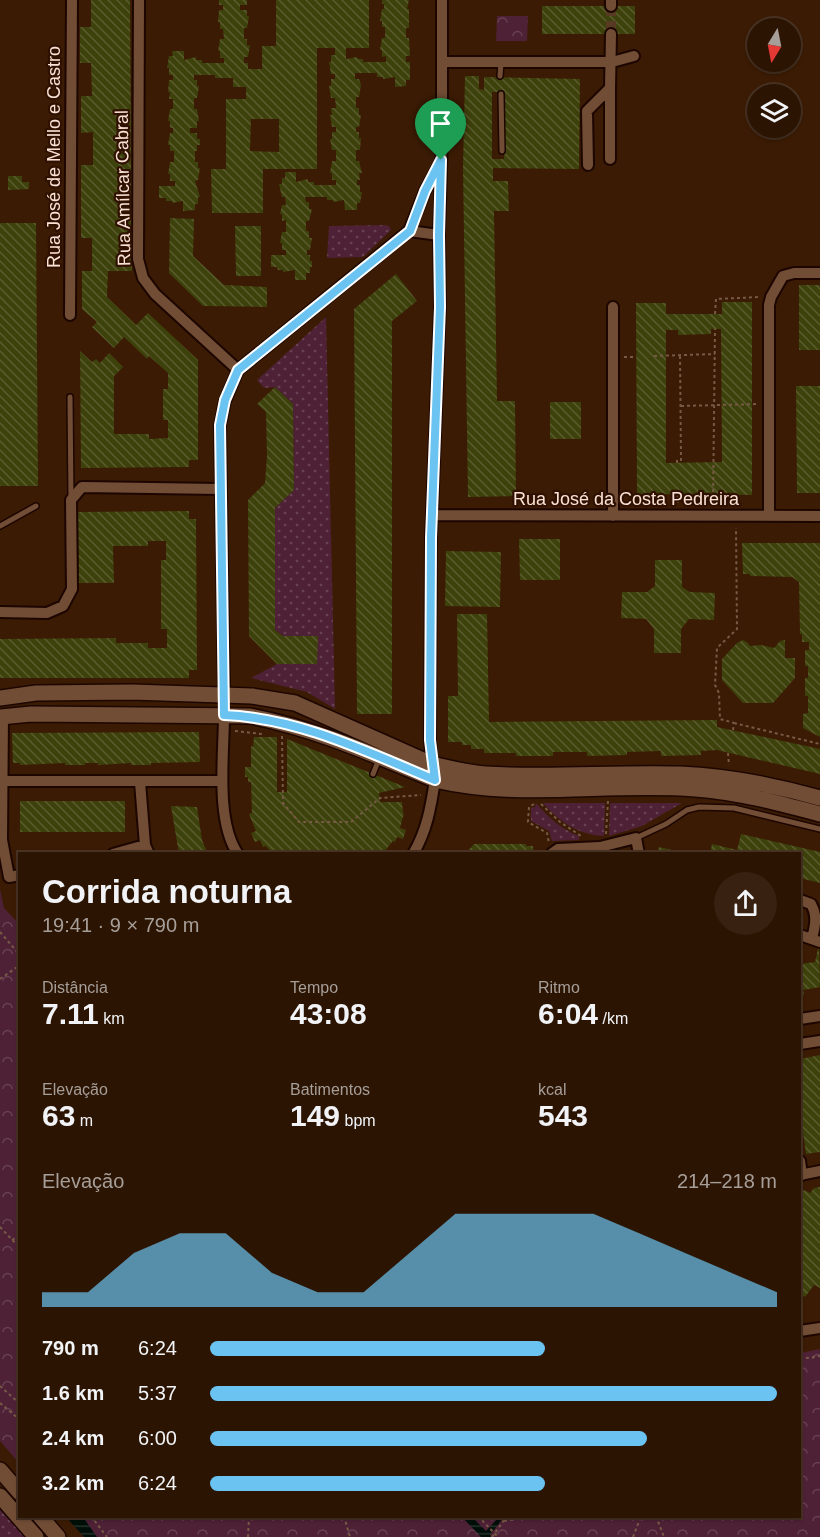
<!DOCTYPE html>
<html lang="pt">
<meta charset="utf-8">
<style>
body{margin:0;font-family:Helvetica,sans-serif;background:#382111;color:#f1f3f6;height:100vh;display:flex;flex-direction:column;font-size:22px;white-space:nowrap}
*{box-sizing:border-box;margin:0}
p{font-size:20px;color:#a69e99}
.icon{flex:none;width:33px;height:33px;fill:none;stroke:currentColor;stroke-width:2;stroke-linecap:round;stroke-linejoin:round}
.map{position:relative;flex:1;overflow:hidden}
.drawer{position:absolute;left:18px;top:852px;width:783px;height:666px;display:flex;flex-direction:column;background:#2c1402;border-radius:0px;box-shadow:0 2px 4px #0004,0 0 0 2px #483324}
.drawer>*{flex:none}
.needle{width:39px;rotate:190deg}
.fabs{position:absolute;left:747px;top:18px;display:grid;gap:12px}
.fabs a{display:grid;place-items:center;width:54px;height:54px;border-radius:50%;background:#2c1402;box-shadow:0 2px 4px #0004,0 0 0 2px #483324;font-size:30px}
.pin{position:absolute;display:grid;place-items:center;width:51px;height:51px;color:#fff;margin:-62px -26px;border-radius:50% 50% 50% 0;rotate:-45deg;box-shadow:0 0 6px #0007}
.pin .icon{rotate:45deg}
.round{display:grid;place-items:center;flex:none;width:63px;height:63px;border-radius:32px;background:#382111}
.head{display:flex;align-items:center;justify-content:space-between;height:102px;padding:0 24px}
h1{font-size:33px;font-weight:700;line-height:45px}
.metrics{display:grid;grid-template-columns:repeat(3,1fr);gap:9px;height:102px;padding:6px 24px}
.metrics div{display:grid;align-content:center}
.metrics b{font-size:30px;font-weight:700}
.metrics small{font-size:16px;font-weight:400}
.metrics p{font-size:16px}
.chart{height:168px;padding:12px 24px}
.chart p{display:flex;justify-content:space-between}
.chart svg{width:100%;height:108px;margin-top:6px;fill:#6ac3f1;opacity:.7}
ul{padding:0 24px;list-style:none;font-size:20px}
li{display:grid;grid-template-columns:96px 72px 1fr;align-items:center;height:45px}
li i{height:15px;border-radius:8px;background:#6ac3f1}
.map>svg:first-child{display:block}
.grass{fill:url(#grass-dots)}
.park{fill:url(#park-crowns)}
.water{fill:url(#water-rules)}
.building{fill:url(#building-back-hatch);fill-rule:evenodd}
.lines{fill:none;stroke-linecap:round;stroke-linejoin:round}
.street-tunnel{stroke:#583922;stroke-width:10;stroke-dasharray:10 5;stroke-linecap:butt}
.lane-casing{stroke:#1d0600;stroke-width:8}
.street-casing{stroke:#1d0600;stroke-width:14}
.secondary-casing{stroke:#1d0600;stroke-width:18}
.path{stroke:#775a45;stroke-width:2;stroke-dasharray:3 3;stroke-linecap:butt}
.lane{stroke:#714d35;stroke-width:5}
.street{stroke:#714d35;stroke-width:10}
.secondary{stroke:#714d35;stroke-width:15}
.route-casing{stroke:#fff;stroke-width:12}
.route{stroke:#6ac3f1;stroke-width:8}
.labels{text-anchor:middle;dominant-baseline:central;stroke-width:4.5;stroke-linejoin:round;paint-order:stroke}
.street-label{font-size:18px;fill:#f9e2d5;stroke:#301100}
</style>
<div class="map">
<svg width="820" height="1537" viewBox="0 0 820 1537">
<defs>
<pattern id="grass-dots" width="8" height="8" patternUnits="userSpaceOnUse" patternTransform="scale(1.5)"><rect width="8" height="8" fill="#4e2136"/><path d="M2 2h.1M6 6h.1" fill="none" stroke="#684152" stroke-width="1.8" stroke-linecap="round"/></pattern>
<pattern id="park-crowns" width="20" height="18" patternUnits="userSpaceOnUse" patternTransform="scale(1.5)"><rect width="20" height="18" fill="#4e2136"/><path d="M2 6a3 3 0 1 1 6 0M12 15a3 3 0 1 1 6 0" fill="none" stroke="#684152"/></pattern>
<pattern id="water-rules" width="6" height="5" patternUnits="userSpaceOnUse" patternTransform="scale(1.5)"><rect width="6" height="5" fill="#000f09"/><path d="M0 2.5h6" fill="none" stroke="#26322c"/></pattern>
<pattern id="building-back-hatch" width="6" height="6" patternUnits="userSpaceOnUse" patternTransform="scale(1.5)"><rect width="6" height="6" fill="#3d410b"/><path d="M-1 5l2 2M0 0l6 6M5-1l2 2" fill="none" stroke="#5a5c2e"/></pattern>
</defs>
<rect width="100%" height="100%" fill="#3b1b03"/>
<path class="grass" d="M385 225 389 226 391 230 363 257 327 258 329 226Z
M326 317 335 709 307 692 251 678 277 664H317V637L283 636 275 630V508L294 490 293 404 275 387 264 388 257 380Z
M536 803C548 817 561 829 579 836V840L552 841 549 831 531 821V808L535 807Z
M543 803H605L604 836C579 835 559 822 543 803Z
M610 803H682L642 826 609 836Z
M0 1503 29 1537H0Z"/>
<path class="park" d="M497 16H528L527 41H496Z
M0 889 4 908 20 925 19 1463 0 1441Z
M820 1349V1537H84L67 1517 800 1516V1353Z"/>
<path class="water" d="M66 1517H83L97 1537H84Z
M462 1517H472L486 1531 499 1517H504L490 1535 491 1537H481Z"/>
<path class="building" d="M91 0H130L132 271H108L107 297 136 325 148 313 198 360V460H189V467L81 468 80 351 92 362 96 359 100 363 109 353 123 367 114 376V434H149V439L168 438V420H163V389H168V373L149 356 147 359 124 337 114 348 92 327 97 322 82 309V271H92V238H81V165H93V132L81 133V96H92L91 63H80V27H91Z
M219 0H247V5H240V10H247V16H249L247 28H244V39H247V46L250 45 248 57H244V63H248V69H262V46H276V0H369V48H346V59L357 57 358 59H363V62H386V56L382 57V50H380L382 38H385V27H382V21H380L382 9H384V4H382V0H409L407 9H409V28H406V38H409L410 56H406V62H410V80H406V86L395 87V77L383 79V77H377V73H355V79H359L361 85 359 97H356V108H359V115H361L359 127H356V132H359V139L361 138 360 150H356V161H359L362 173H359L360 180H357V185H360V192H362L360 203H357V210H345L344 200 333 202V200H327V197H305L306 202H309V209H312L309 221H306V231H309V238H312L310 250H307V255H310V261H312V267H310V273H306V280H295V270L283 272V270H278L277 267H271V255H286V250H282V243H280L282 232H286V220L282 221V214H280L282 205H286L285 197H282L279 184H282V178H285V172H296V182L308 179V182H314V185H336V180H332V173H330L332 161H336V150H332L330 139H332V132H336V127H332L330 115H332L331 108H336L335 98H331L329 86H331V79H335V74H331L329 62H331V55H335V48H317V169H263V213H212L211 169H226V99H246V87H233V78H215V75H194V80H197V86H199L197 98H194V109H197L199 121H197V128H190V133H197V139H200V145H197V151H195V162H198V168H200L198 180 195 181 200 197H198V204H195V210L183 211V201L172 203V201H166V198H159V186H175V181H170V174H168L170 162H174V151H170V145H168L170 133H173V128H170V121H168L170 109H173V99H169L170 92H168L169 80H173V75H169V68H167L169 56H173L172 51H184V60L196 57V60H202V63H224V58H220V51H218L220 39H224L223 29H220V22H218L219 10H223V5H219ZM251 119H279V152L250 151Z
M542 6H635V34H542Z
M465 76H479V89L484 90V77L580 79 579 169 493 168V181H508L509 211H494L497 401H515L516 496 468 497 463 168ZM492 92H504V159H492Z
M8 176H22V182H29V189L8 190Z
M170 218 194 219 193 256 224 285 267 287V307L203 306 169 273Z
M0 223H36L38 486H0Z
M235 226H261V276H236Z
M396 274 417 301 392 321V714H357L354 309Z
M799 285H820V350H799Z
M722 302H752V495L637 494 636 303H666V314H722ZM711 329H721L722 462 666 463V330H678V335L711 334Z
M796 386H820V493H797Z
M275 387 293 404 294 490 275 508V630L283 636H318L317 664H277L249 636 248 500 265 483 267 456 266 412 257 404Z
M550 402H581V439H550Z
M189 511V519H196L197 670H189V678H0V639L116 638V643H148V648H167V629H161V560H166V541H148V546H113L114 583H79L78 512Z
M519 539H560V580H520Z
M742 543H820V737L803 728V714L808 713V696H805V678H808V666H805V650H809V642H802V634H800L799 582 792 577 750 576V574H743Z
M446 551 501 552 500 607 445 606Z
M655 560H682V587L690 592 715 593 714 620 689 619 681 629V653H654V629L646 619 621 618 622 592H647L655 586Z
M457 614H487L489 722 717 720V727L820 749V774L717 750 701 751V755L661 756V751L627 752V755L587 756V752H553V756H516V753H484V749H471V745H462V742H448V696H458Z
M743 640 748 643 750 646 761 645 774 648 780 641 785 640V658H795V678L773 703H743L722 680V659L737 643Z
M199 732 200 762 151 763V765H131V763L98 765 99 763H85V765H65V763L20 765V763H13L12 733Z
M254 737H277V792H287V739L405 787 379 793 380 802H402L403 813H404L400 828 406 830 403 839 397 837 395 842 393 841 382 854H273L266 846 263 847 260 840 255 842 251 833 256 831 249 814 252 813 251 782H248V777H245V767H251V746L253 747Z
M20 801H125V832H20Z
M171 806 197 807 202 840 208 854H179Z
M741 834 820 852V883L800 878V854H710L712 844 737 850Z
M474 844H526V846H533V854H465Z
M659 847 684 853V854H657Z
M819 944 820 987 803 990 804 995 800 996V964L815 962Z
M820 1055V1152L806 1154 800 1110V1059Z
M820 1187V1288L814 1285 805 1297 802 1295 800 1297V1195L804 1190 810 1193 814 1188Z"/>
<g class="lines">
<path class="street-tunnel" d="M611 6V34"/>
<g class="lane-casing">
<path id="lane" d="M500 76 501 63
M501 94 502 151
M70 397 71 499
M0 526 36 506
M373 774 379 759
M636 838 666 824 687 810 699 807 734 808 820 829"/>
</g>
<g class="street-casing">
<path id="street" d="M139 0 138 259 143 278 155 294 238 370
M611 0V6
M442 62H612L634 56
M610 88V159
M588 165 587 111 610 88 611 34
M409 231 439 235
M613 307V516
M70 315 72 0
M432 515 820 516
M769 516V305L771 297 783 276 794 273H820
M0 612 47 613 63 606 72 589 71 500 82 487 220 489
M224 694 220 425 225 401 238 370 409 231 425 191 440 163
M224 715C224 754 215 821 238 854
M3 716 2 840 9 877 20 875
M432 764 430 740 431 538 440 307 439 235 442 138V0
M2 781H222
M140 782 145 845 149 854
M113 854 145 845
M413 854C427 831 431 806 435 780
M551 854 558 849 600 847 636 838 639 854
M800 900 811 904C818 916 815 926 812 939
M800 935 820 942
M800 1019 820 1016
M800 1044 820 1041
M800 1161 802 1175
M800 1175 820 1171
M800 1331 820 1328"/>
</g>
<g class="secondary-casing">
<path id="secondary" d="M0 698 36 693 132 692 252 696 295 703 432 764C450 768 468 773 486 774 550 778 615 772 680 774 727 776 774 785 820 798
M0 717 31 714 250 716C314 728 374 755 435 780 519 800 609 782 695 789 737 792 779 803 820 814
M0 1470 20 1493
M0 1496 36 1537
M40 1516 58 1537"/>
</g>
<path class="path" d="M715 314 716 299 760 297
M654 356 715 354
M624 357H636
M681 406 759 404
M677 463V460H681L680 355
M677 494 678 504
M713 504 715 329
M734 723 820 744
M733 730 734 723 720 719 719 693 715 685 717 648 737 629 736 528
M235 731 262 734
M282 736 283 803 299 822H351L380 798 421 795
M728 753 729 765
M534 804 529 807 528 822 547 833 549 843
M541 804 560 822 581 836
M606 834 608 801
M0 932 20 955
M0 979 20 965
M0 1227 20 1248
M12 1240 20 1235
M800 1359 820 1356
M0 1386 20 1404
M0 1403 20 1420
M91 1516 107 1537
M344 1516 350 1537
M478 1516 498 1537
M656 1516 664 1537
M504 1521 533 1516
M248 1537 249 1516
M492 1537 507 1516
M633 1537 641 1516"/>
<use href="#lane" class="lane"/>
<use href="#street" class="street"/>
<use href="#secondary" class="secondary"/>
</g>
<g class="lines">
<g class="route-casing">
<path id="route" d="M441 160 439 235 440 307 431 538 430 740 435 780C367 752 299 718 224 715L220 425 225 400 238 370 410 231 425 191Z"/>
</g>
<use href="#route" class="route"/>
</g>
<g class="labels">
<g class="street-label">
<text transform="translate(54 157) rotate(-90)">Rua José de Mello e Castro</text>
<text transform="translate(123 188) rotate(-91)">Rua Amílcar Cabral</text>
<text x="626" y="499">Rua José da Costa Pedreira</text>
</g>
</g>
</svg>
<div class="fabs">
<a><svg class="needle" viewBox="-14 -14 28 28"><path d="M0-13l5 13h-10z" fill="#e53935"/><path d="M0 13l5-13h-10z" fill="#a69e99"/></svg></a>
<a><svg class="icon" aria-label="layers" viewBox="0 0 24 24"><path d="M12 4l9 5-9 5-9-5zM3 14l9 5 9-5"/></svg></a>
</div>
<div class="pin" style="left:441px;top:160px;background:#1e9e55"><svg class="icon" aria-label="arrive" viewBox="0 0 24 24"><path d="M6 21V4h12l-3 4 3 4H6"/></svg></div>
<section class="drawer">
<div class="head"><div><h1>Corrida noturna</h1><p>19:41 · 9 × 790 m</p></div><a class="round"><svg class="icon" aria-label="share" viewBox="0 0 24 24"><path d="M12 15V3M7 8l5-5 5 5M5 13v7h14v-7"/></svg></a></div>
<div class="metrics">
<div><p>Distância</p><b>7.11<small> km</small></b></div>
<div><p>Tempo</p><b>43:08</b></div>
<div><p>Ritmo</p><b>6:04<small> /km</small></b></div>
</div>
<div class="metrics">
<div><p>Elevação</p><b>63<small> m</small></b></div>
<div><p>Batimentos</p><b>149<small> bpm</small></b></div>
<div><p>kcal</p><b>543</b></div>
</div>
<div class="chart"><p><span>Elevação</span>214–218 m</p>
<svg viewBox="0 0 160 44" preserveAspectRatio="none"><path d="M0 44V38L10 38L20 22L30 14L40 14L50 30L60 38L70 38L80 22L90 6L100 6L110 6L120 6L130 14L140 22L150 30L160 38V44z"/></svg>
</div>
<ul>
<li><b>790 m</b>6:24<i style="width:59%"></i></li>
<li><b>1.6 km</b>5:37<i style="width:100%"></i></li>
<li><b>2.4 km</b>6:00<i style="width:77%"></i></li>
<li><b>3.2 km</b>6:24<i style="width:59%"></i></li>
</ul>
</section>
</div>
